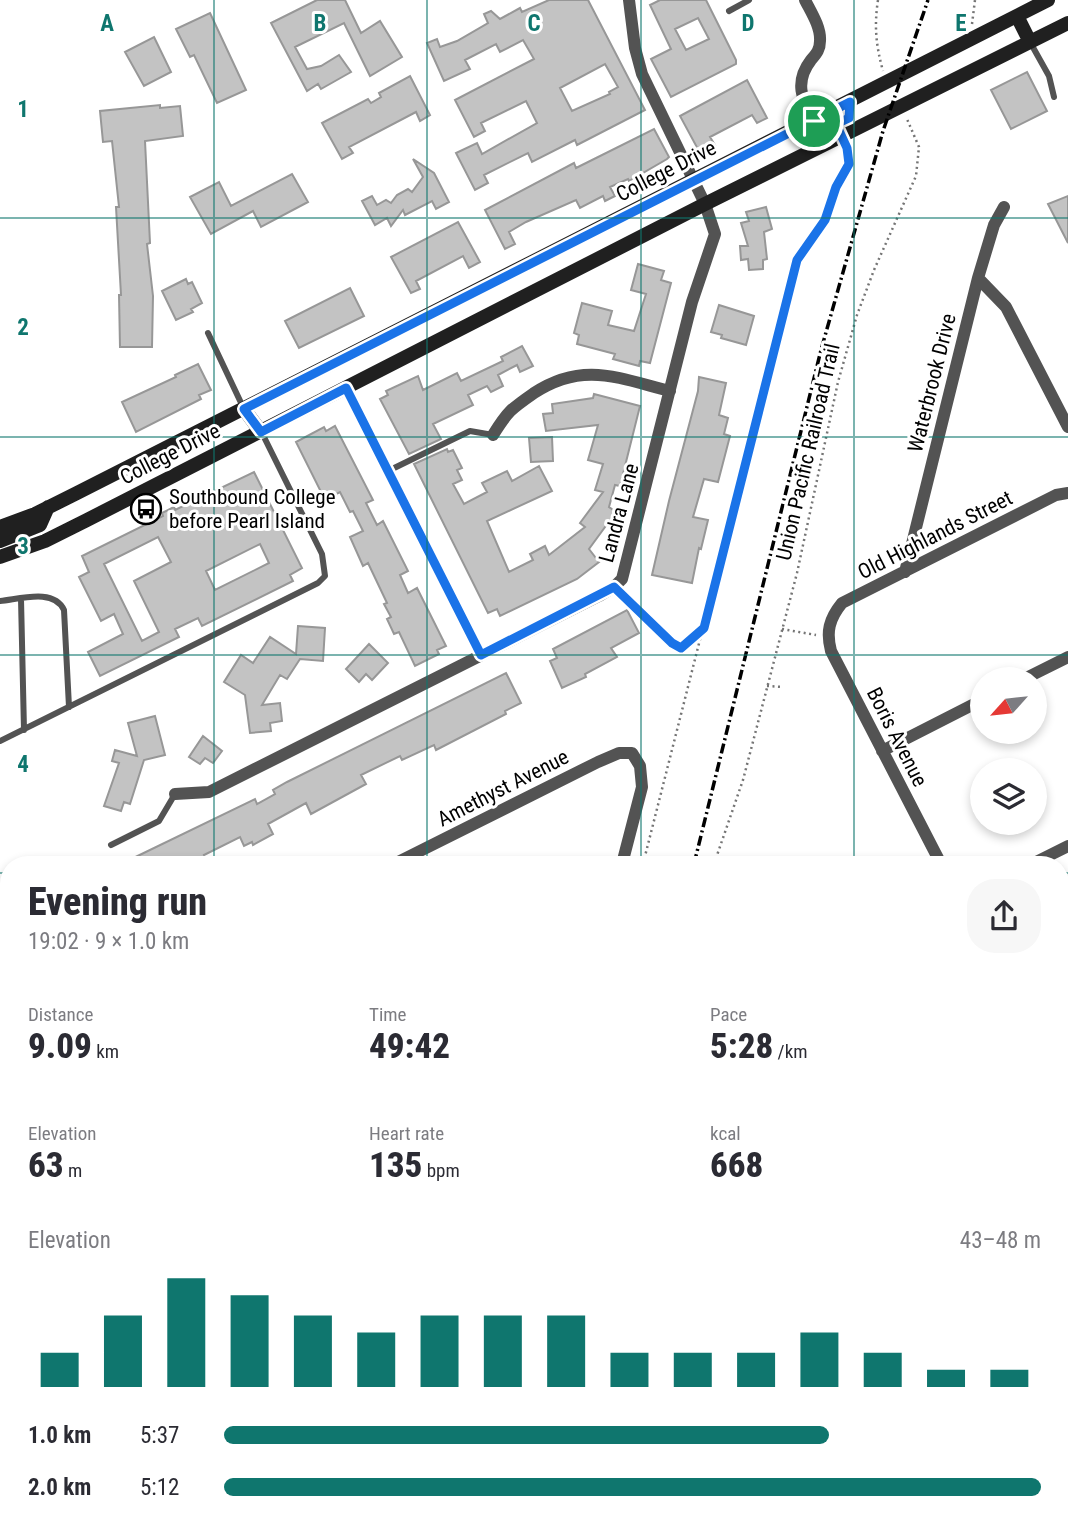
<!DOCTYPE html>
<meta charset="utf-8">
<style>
body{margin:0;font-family:"Roboto Condensed",sans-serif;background:#f7f7f7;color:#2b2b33;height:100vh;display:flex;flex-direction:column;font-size:26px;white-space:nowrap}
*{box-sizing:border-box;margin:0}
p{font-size:23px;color:#7c7c81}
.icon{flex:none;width:38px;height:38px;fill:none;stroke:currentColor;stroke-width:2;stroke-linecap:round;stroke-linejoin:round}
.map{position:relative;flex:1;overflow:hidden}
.panel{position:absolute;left:0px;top:856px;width:1069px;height:674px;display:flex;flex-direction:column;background:#fff;border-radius:28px 28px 0 0;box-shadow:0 4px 10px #0003}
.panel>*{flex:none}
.needle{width:46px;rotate:243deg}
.tools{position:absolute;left:970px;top:667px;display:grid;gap:14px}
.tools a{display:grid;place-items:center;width:77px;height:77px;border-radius:50%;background:#fff;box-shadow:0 4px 10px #0003;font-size:35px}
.pin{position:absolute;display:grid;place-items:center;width:60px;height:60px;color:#fff;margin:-30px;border:4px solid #fff;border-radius:50%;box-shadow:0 2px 7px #0007}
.round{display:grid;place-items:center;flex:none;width:74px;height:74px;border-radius:28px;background:#f7f7f7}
.overview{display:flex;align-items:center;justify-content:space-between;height:119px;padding:0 28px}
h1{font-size:38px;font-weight:800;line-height:52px}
.stats{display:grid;grid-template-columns:repeat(3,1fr);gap:10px;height:119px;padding:7px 28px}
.stats div{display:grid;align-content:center}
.stats b{font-size:35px;font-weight:800}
.stats small{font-size:19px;font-weight:400}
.stats p{font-size:19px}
.chart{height:196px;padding:14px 28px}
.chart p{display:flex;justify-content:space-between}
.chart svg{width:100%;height:126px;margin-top:7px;stroke:#0f766e;stroke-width:6}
ul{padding:0 28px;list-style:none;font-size:23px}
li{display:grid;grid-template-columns:112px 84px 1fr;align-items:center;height:52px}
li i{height:18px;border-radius:9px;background:#0f766e}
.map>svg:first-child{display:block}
.building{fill:#c3c3c3;stroke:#979797;stroke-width:2;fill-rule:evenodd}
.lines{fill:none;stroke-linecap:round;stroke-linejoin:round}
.path{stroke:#757575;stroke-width:2.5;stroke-dasharray:2 3.5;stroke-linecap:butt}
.lane{stroke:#535353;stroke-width:6}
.street{stroke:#535353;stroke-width:12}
.secondary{stroke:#202020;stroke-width:14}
.rail{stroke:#000;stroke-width:3.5;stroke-dasharray:10 3.5 2 3.5;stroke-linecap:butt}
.route-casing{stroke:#fff;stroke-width:14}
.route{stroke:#1a73e8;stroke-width:9}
.grid{fill:none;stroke:#0f766e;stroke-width:2;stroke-opacity:0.55}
.labels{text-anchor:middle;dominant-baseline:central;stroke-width:6;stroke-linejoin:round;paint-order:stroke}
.street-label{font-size:21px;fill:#000;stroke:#fff}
.poi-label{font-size:21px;fill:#000;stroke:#fff;text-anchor:start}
.grid-label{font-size:23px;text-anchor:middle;font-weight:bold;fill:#0f766e;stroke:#fff;stroke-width:6;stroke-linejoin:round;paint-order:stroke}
</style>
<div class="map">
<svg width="1068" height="1528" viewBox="0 0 1068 1528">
<rect width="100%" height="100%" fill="#fff"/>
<path class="building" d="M317 0H345L361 33 380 21 402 57 370 76 344 23 295 47 307 69 321 66 339 55 351 72 321 89 318 84 307 91 271 23Z
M549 0H588L645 110 577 145 575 140 532 162 528 153 484 175 488 183 475 190 456 153 477 143 482 154 537 123 526 101 481 123 485 131 474 137 455 100 534 59 523 40 500 52 496 44 465 60 470 69 444 81 427 43 437 39 440 47 457 41 488 23 484 14 491 11 500 19 520 8 522 12ZM605 64 618 87 609 92 610 94 572 111 560 88Z
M660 0H706L736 60V64L671 97 651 59 671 49 650 5ZM698 18 709 39 686 50 675 29Z
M210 13 246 90 217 103 194 55 190 57 176 29Z
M154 37 171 72 144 86 125 52Z
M1027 72 1047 111 1011 129 991 90Z
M410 76 430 115 420 121 416 112 349 147 353 153 342 159 322 123 368 99 371 103 381 97 379 93Z
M747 80 767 118 757 123 752 115 710 137 715 145 700 153 680 116Z
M160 105V108L180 106 183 136 145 141 150 243 147 244 153 296 152 347H120L119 295H121L116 207H119L112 141 103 142 100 111Z
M654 129 669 157 667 159 629 181 628 179 610 187 615 196 605 201 603 196 580 208 576 200 526 222 509 232 515 244 505 249 485 210 574 163 576 168Z
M413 159 434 173 449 202 436 209 432 201 405 215 403 210 391 226 387 218 375 225 362 201 372 196 377 205 386 200 391 203 397 195 408 189 412 192 423 177Z
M292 174 308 202 261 227 253 211 211 234 190 197 219 182 231 206Z
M1068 196V243L1048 204Z
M766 207 772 229 764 232 767 259 763 260V269L749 270 748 259 741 260 740 246H748L741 223 749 221 746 212Z
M458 222 480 262 469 268 463 256 416 281 420 289 411 293 391 257Z
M638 264 664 271 661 280 671 283 650 363 640 361 639 366 613 359 615 354 577 344 579 335 574 333 582 303 612 311 608 325 634 331 646 294 631 290Z
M186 279 188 284 192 282 202 303 191 309 193 312 176 320 162 291Z
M350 288 364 316 299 348 285 321Z
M719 305 754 316 746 345 721 338 722 335 711 332Z
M522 346 533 366 520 372 517 365 498 375 503 386 491 392 487 386 468 395 473 405 433 424 441 439 409 454 380 399 388 395 386 391 418 376 423 390 457 373 461 381 503 361 501 357Z
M198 364 211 390 199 395 201 399 136 432 122 402 176 377 175 375Z
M699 377 726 383 719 415 728 418 724 434 730 436 718 482 704 479 693 517 708 520 701 549 699 548 692 583 652 575 669 501 698 391Z
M594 394 640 406 620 486 615 485 609 507 616 512 589 549 599 562 577 579 500 616 497 609 488 613 414 464 447 449 448 452 453 450 462 468 457 470 462 480 453 484 464 504 487 492 482 483 507 471 512 481 539 466 552 491 487 521 509 572 533 560 530 554 545 546 549 555 585 527 580 523 603 492 595 490 603 464 588 460 598 425 546 431 543 414 553 413 552 404 593 398Z
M335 426 373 500 366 503 377 525 383 521 408 571 400 575 408 593 417 588 446 646 437 650 439 654 415 666 399 632 394 634 387 619 391 617 384 604 387 603 368 563 363 566 350 537 363 531 353 511 350 512 340 492 325 500 296 442 324 427 326 431Z
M552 437 553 461 531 462 529 438Z
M254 472 302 568 290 575 293 581 202 626 198 618 175 629 179 637 100 676 88 652 123 634 114 614 101 621 79 577 89 572 82 556 163 516 162 513 174 507 175 510ZM158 537 171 562 134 581 159 632 142 641 104 564ZM260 544 269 563 215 590 206 571Z
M627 610 639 633 611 648 617 657 585 674 586 677 562 688 550 661 557 658 553 649Z
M298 626 325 628 323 661 300 659 287 679 280 675 262 705 280 703 282 721 270 723 271 731 250 733 245 695 224 682 241 655 253 663 270 637 296 654Z
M369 644 388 663 372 680 366 674 359 682 346 669Z
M506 673 521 703 505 711 506 714 436 750 434 745 402 760 400 756 361 775 366 784 311 814 306 803 268 824 273 834 253 845 252 842 244 846 240 837 204 855 207 860 198 864H121L255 799 257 804 275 794 273 790 287 782Z
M155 716 165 755 144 760 130 804 124 802 121 811 104 806 119 763 112 761 115 750 137 756 128 723Z
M203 736 222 751 213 763 205 758 200 764 189 757Z"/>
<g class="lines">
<path class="path" d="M878 0C874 26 876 46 883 71
M972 24 975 0
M621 595 678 647H684L702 630
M782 629 816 635
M767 686 783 687
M643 864 789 289 797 260 825 220 836 187 849 164 847 149
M714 864 743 780 797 573 838 382 857 315 874 270 916 176 919 147 907 119
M63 1521 64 1528
M480 1528 481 1521
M573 1528 575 1521"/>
<path class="lane" d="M729 11 749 0
M1030 42 1049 76 1054 97
M208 333 243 407
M388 471 470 431 493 435
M21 599 24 730
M0 601C20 599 54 588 64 610L69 707
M0 741 318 583 325 576 322 554 262 433
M111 845 159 821 175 794"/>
<path class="street" d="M805 0C811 12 821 27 820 41 820 50 816 54 811 60 794 82 802 99 813 121
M978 278 1006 307 1068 427
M346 388 481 655
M493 435C508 411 511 409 534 393 583 361 618 378 670 391
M905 572 978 278 994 225 1004 207
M1024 679 1068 657
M882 751 982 700
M175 794 209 792 599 596 614 587 622 579 692 302 715 234 705 204 642 74 635 48 629 0
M394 864 598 762 619 753H632L640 766 642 787 622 864
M941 864 831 651C826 632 829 619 842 603L1056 495 1068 493
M1032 864 1068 846
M1060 961 1068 957
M1060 1092 1068 1089
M1060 1123 1068 1138
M1060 1158 1068 1166
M1060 1306 1068 1302
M0 1418 9 1414
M1060 1463 1068 1459
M336 1521 340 1528
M1019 1521 1023 1528
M665 1528 667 1521
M880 1528 882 1521"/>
<path class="secondary" d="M1017 16 1030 42
M244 409 261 432
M0 527 35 514 77 493 1048 0
M0 541 40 525 48 507
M0 557 45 541 87 520 705 204 1068 23
M1060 1182 1068 1178
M1060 1206 1068 1202
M767 1528 768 1521
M786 1528 788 1521"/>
<path class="rail" d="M694 864 821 350 883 131 928 0
M531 1528 532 1521"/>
</g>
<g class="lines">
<g class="route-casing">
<path id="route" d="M850 102 849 118 836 124 847 148 849 164 836 187 825 220 797 260 704 628 681 648 672 643 614 587 481 655 346 388 261 432 244 409Z"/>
</g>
<use href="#route" class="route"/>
</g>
<path class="grid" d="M214 0V864M427 0V864M641 0V864M854 0V864M0 218H1068M0 437H1068M0 655H1068M0 873H9M1060 873H1068M0 1091H9M1060 1091H1068M0 1310H9M1060 1310H1068M214 1521V1528M427 1521V1528M641 1521V1528M854 1521V1528"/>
<defs>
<g id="bus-ring" transform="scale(1.575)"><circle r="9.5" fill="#fff" stroke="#000" stroke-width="1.5"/><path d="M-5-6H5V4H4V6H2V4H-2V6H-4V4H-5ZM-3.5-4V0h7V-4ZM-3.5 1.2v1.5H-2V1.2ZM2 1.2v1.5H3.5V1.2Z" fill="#000"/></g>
</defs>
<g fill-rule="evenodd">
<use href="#bus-ring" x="146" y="509"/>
</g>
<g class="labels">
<g class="street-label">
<text transform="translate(666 171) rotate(-27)">College Drive</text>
<text transform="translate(932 383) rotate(-76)">Waterbrook Drive</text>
<text transform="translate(808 452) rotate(-77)">Union Pacific Railroad Trail</text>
<text transform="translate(170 454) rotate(-27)">College Drive</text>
<text transform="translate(619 513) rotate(-75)">Landra Lane</text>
<text transform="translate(935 535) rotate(-27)">Old Highlands Street</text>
<text transform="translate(897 737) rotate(63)">Boris Avenue</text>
<text transform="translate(503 788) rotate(-27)">Amethyst Avenue</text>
</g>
<g class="poi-label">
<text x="169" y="497">Southbound College<tspan x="169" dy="24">before Pearl Island</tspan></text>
</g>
</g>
<g class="grid-label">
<text x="107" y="31">A</text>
<text x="320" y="31">B</text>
<text x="534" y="31">C</text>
<text x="748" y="31">D</text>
<text x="961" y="31">E</text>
<text x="23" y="117">1</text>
<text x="23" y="335">2</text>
<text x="23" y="554">3</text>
<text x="23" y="772">4</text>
</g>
</svg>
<div class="tools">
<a><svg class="needle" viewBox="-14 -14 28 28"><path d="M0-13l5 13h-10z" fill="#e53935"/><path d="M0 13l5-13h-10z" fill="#7c7c81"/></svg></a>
<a><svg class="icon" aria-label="layers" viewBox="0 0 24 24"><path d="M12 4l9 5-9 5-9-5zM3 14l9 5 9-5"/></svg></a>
</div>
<div class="pin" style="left:814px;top:121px;background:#1e9e55"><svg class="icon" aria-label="arrive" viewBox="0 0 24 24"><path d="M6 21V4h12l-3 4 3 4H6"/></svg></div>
<section class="panel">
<div class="overview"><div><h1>Evening run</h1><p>19:02 · 9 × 1.0 km</p></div><a class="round"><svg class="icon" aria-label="share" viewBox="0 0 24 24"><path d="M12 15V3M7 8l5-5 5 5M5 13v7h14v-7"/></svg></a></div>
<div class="stats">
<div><p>Distance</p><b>9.09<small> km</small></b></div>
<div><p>Time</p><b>49:42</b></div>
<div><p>Pace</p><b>5:28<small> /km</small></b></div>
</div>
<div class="stats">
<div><p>Elevation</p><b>63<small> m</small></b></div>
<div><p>Heart rate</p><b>135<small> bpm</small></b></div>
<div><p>kcal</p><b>668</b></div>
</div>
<div class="chart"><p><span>Elevation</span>43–48 m</p>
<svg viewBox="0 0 160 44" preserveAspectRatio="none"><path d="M5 44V32M15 44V19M25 44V6M35 44V12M45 44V19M55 44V25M65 44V19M75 44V19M85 44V19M95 44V32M105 44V32M115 44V32M125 44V25M135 44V32M145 44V38M155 44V38"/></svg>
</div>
<ul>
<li><b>1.0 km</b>5:37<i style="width:74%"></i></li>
<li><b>2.0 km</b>5:12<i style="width:100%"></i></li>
</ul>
</section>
</div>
